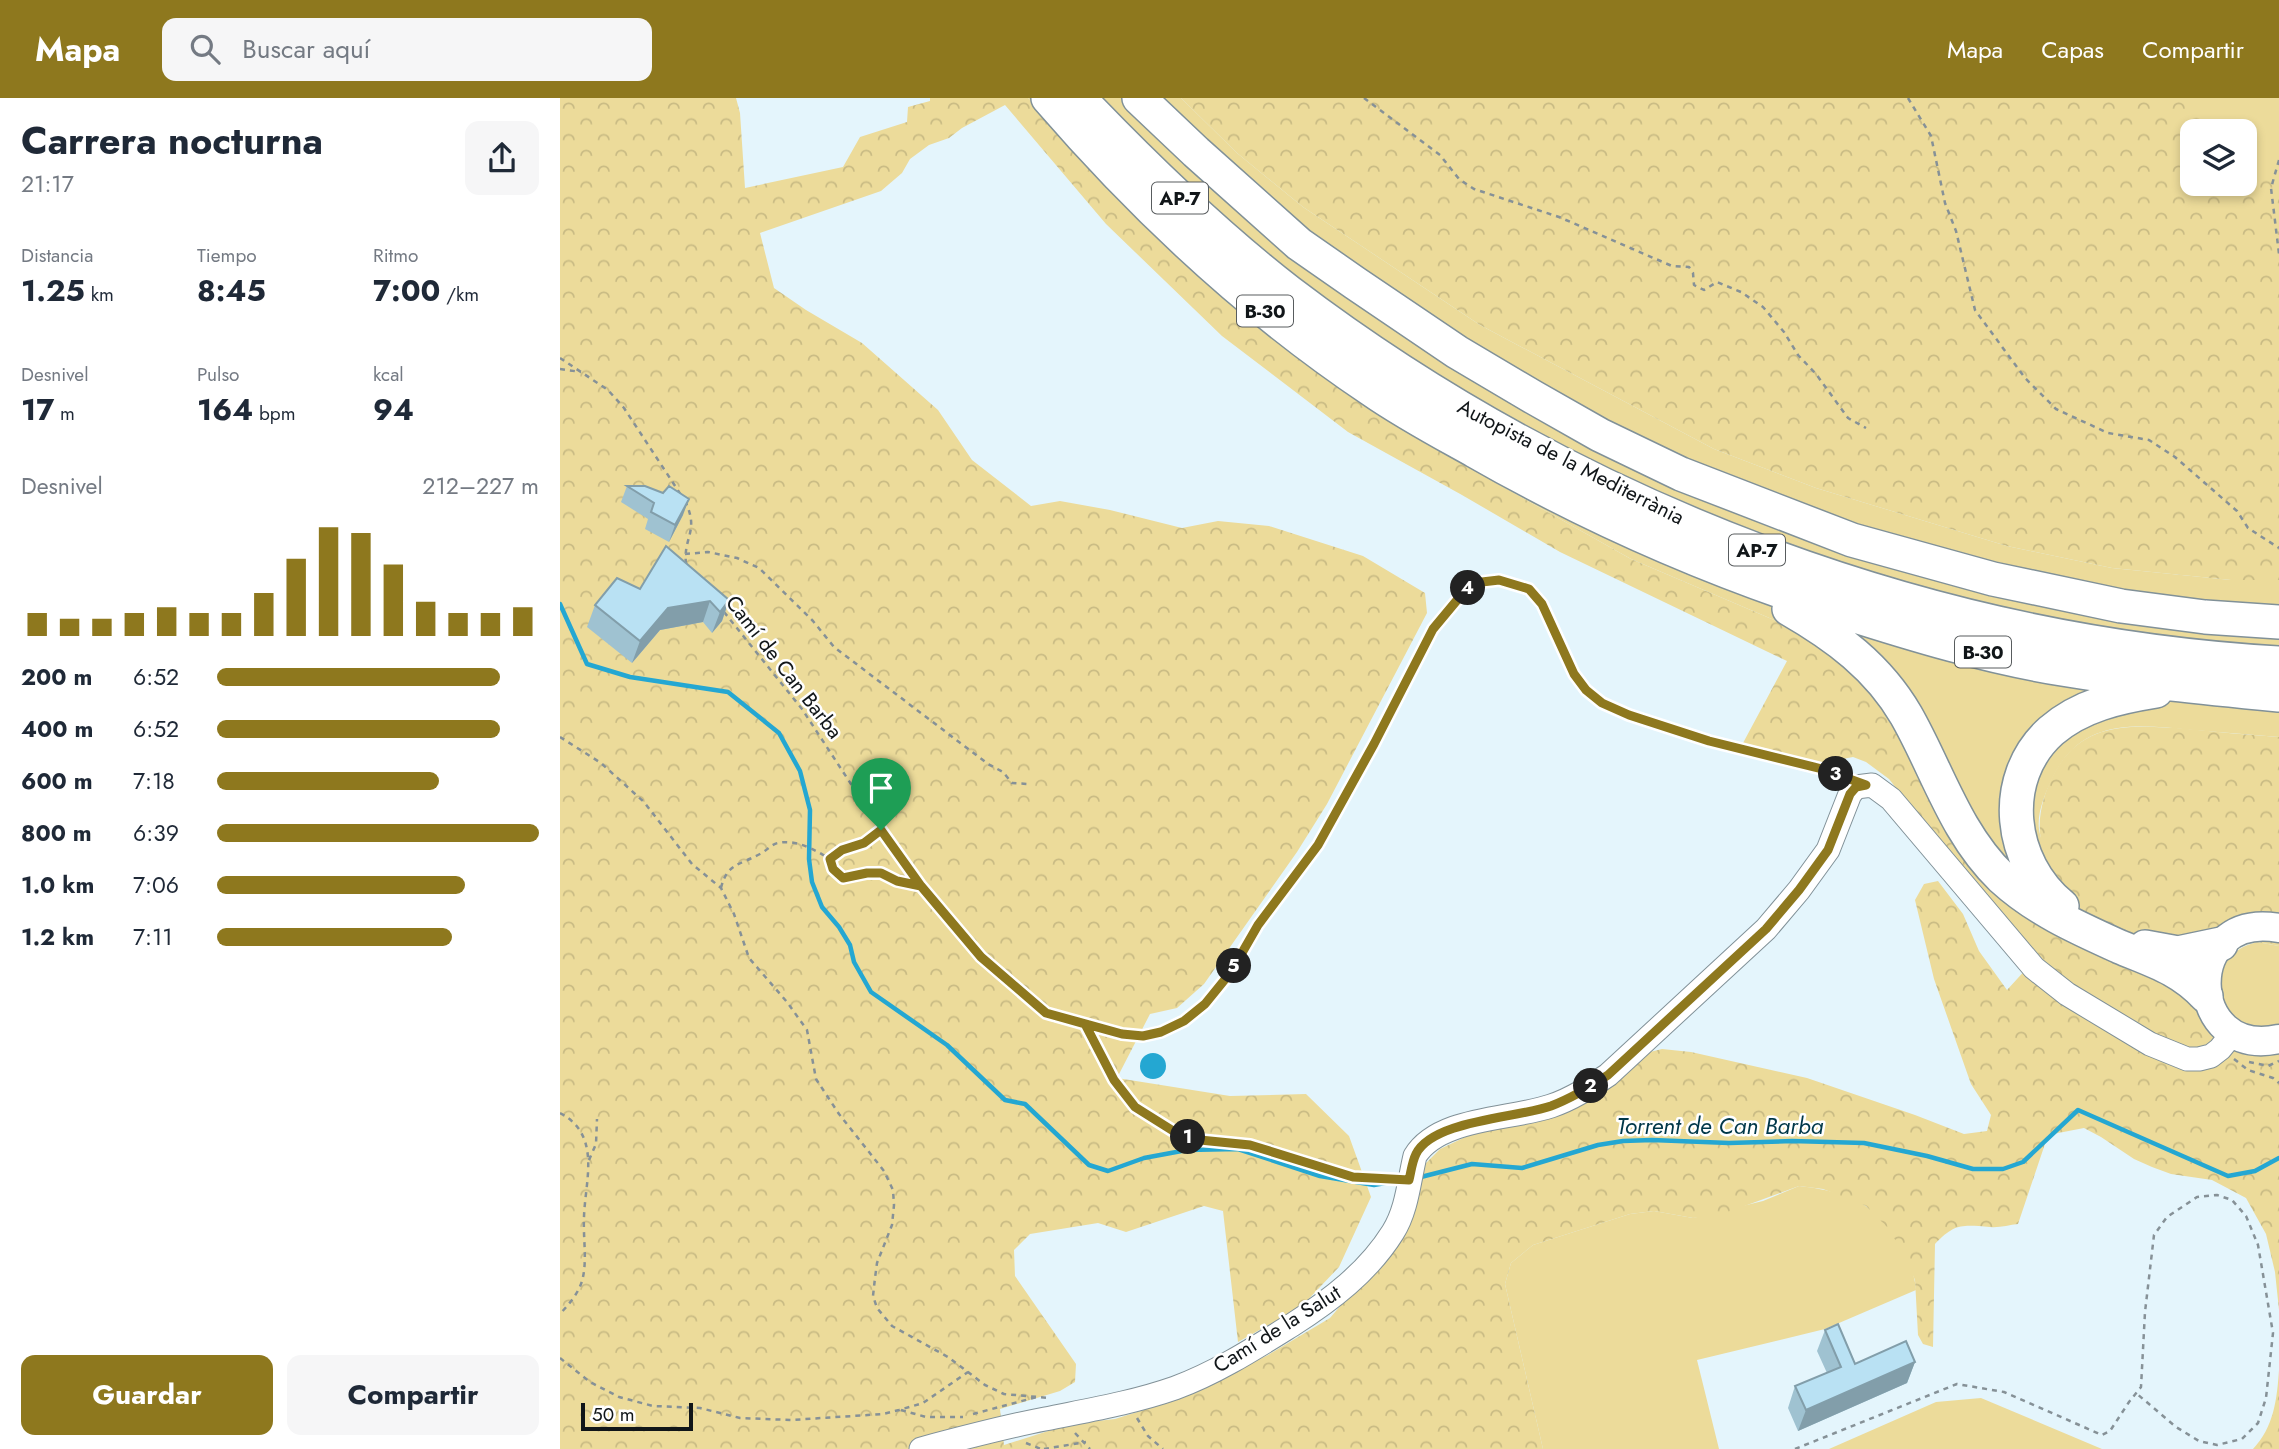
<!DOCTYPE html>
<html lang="es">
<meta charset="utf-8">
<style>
body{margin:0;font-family:Jost,sans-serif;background:#f6f6f7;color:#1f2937;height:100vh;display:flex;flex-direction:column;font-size:26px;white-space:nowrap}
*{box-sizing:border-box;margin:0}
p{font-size:23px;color:#747a83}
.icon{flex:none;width:38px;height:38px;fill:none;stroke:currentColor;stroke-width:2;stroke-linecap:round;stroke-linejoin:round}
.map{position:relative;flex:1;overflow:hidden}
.details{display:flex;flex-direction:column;background:#fff;width:560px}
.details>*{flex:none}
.fabs{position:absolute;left:1620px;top:21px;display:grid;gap:14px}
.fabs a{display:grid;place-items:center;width:77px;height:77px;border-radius:14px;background:#fff;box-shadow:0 4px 10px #0003;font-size:35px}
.scale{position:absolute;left:21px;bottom:18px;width:112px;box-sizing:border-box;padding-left:7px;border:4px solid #111619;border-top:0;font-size:19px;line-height:24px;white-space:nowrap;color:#111619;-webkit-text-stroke:5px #fff;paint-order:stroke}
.pin{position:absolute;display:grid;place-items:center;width:60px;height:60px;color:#fff;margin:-72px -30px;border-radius:50% 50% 50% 0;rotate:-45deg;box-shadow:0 0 7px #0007}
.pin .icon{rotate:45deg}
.km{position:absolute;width:35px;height:35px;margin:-18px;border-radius:50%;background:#222;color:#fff;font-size:19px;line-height:35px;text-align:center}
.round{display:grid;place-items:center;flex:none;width:74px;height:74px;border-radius:14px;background:#f6f6f7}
.overview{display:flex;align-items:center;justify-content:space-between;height:119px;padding:0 21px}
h1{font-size:38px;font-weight:700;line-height:52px}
.metrics{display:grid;grid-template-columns:repeat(3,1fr);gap:10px;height:119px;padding:7px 21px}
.metrics div{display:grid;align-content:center}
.metrics b{font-size:30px;font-weight:700}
.metrics small{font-size:19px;font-weight:400}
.metrics p{font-size:19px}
.chart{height:196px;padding:14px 21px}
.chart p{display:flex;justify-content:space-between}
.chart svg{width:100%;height:126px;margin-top:7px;stroke:#8e781e;stroke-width:6}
.button{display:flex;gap:14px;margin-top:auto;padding:14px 21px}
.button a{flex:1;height:80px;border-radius:14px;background:#8e781e;color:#fff;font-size:28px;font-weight:700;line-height:80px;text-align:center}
.button a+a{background:#f6f6f7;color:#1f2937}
ul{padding:0 21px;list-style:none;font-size:23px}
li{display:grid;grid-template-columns:112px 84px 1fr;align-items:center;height:52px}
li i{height:18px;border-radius:9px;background:#8e781e}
header{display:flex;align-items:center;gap:42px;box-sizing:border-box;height:98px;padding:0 35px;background:#8e781e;color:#fff}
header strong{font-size:33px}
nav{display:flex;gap:38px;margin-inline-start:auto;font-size:24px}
.search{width:490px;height:63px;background:#f6f6f7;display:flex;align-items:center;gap:18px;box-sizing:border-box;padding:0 24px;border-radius:14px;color:#747a83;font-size:26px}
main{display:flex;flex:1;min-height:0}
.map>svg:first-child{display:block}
.grass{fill:#ecdb9a}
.forest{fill:url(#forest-crowns);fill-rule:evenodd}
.water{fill:#24a7d2}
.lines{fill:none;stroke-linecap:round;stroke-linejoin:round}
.stream{stroke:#24a7d2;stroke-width:4.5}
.minor-casing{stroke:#819198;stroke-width:25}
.major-casing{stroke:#819198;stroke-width:31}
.highway-casing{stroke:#819198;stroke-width:36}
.path{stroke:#869197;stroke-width:2.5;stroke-dasharray:5 5;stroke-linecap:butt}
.minor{stroke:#fff;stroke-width:23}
.major{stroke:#fff;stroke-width:28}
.highway{stroke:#fff;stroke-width:33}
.wall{fill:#9fc2d1}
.shaded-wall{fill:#829eaa}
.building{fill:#b9e1f3;stroke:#829eaa;stroke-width:2}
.route-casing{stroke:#fff;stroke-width:14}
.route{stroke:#8e781e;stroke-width:9}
.labels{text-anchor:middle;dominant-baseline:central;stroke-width:5;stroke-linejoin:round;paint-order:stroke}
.shield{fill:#fff;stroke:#585c5e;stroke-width:2}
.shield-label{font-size:19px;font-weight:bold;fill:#111619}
.street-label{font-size:21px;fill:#111619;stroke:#fff}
.water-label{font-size:23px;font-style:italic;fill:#003749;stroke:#fff}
</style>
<header>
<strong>Mapa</strong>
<div class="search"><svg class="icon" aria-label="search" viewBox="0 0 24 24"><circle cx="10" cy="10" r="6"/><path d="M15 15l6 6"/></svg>Buscar aquí</div>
<nav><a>Mapa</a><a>Capas</a><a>Compartir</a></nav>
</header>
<main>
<section class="details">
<div class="overview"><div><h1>Carrera nocturna</h1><p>21:17</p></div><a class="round"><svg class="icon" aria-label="share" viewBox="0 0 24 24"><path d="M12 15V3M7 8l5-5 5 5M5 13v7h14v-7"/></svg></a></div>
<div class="metrics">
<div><p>Distancia</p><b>1.25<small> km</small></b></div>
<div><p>Tiempo</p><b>8:45</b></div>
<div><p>Ritmo</p><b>7:00<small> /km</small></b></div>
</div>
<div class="metrics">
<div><p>Desnivel</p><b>17<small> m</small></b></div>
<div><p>Pulso</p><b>164<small> bpm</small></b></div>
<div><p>kcal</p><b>94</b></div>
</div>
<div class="chart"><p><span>Desnivel</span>212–227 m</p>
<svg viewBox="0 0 160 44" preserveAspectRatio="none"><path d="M5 44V36M15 44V38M25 44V38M35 44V36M45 44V34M55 44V36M65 44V36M75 44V29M85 44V17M95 44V6M105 44V8M115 44V19M125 44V32M135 44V36M145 44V36M155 44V34"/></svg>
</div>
<ul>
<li><b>200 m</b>6:52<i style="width:88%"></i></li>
<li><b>400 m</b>6:52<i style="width:88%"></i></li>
<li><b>600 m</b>7:18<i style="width:69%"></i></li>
<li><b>800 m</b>6:39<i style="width:100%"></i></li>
<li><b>1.0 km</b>7:06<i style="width:77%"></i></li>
<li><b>1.2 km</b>7:11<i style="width:73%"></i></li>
</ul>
<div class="button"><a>Guardar</a><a>Compartir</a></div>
</section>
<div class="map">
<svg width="1719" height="1351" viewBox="0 0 1719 1351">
<defs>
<pattern id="forest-crowns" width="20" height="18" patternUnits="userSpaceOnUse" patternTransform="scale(1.75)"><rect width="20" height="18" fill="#ecdb9a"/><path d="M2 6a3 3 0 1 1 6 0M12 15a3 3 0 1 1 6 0" fill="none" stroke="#c9bb84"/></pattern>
</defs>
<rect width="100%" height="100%" fill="#e4f5fc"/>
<path class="grass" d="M468 0H621L677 55 743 109 920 227 1154 351 1256 390 1447 448 1552 470 1671 482H1719V639C1690 637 1662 634 1633 632 1577 627 1522 619 1493 679 1485 695 1475 719 1480 736 1483 751 1493 766 1500 780L1466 816 1235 531 1071 461 938 386 828 319 529 70Z
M1606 0H1719V98L1685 78V33H1633Z
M1697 844 1719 848V928C1663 949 1629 861 1697 844Z
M1239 1088C1259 1090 1290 1096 1307 1109 1331 1126 1354 1163 1356 1192L1265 1231 1137 1262 1159 1351H983L945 1186 951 1165 973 1147 1070 1116 1094 1113 1133 1120 1203 1103Z
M1421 1300 1542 1351H1269L1376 1304Z"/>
<path class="forest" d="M0 0H176L180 15 185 90 283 69 300 39 347 24 348 9 370 3V0H468L529 70 828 319 938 386 1071 461 1235 531 1298 575 1466 816 1499 780C1480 756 1475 730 1484 700 1509 623 1560 626 1628 631 1658 634 1689 637 1719 639V848L1697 844 1684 847 1673 855 1664 865 1658 892 1669 917 1695 931 1719 928V1212L1715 1174 1706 1136 1686 1100 1652 1082 1611 1076 1592 1069 1574 1061 1541 1039 1524 1030 1488 1037 1458 1126C1449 1127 1439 1130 1430 1129 1402 1127 1395 1125 1375 1146L1373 1249 1363 1246 1358 1237 1355 1182 1343 1154 1327 1129 1306 1108 1263 1091 1239 1088 1160 1117 1133 1120 1094 1113 1070 1116 973 1147 951 1165 945 1186 983 1351H0ZM445 7 546 126 662 238 788 334 902 397 1000 454 1227 563 1183 645 1262 665 1293 659 1306 664 1329 681 1369 732 1428 802 1479 857 1447 892 1419 853 1403 816 1378 783 1364 786 1355 802 1374 881 1411 986 1431 1017 1427 1033 1404 1036 1355 1017 1247 980 1131 954 1102 951 1078 957 880 1051 865 1066 854 1113 826 1154 770 1220 708 1257 615 1302 555 1321 510 1326 444 1347 440 1311 500 1293 515 1284 516 1266 455 1178 454 1152 470 1136 538 1125 566 1134 644 1108 663 1113 678 1244 741 1209 779 1169 811 1099 789 1038 746 996 670 998 557 980 590 916 617 910 644 886 737 754 767 706 867 515 865 495 803 458 709 428 658 423 622 430 550 412 500 403 471 408 412 362 378 312 302 245 246 212 214 190 200 135 321 93 342 75 350 61 369 47 389 40 402 30Z
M621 0H1624L1649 33H1633V86H1685V57L1719 75V482H1671L1552 470 1447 448 1256 390 1154 351 920 227 743 109 677 55Z
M1719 1272V1351H1693C1714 1329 1717 1301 1719 1272Z"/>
<path class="water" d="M580 968a13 13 0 1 1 26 0a13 13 0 1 1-26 0Z"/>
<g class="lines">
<path class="stream" d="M0 506 27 566 70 579 168 594 219 635 240 673 250 712 249 761 252 784 262 809 279 829 290 847 294 864 311 894 387 947 445 1002 465 1006 529 1067 548 1073 584 1060 627 1052 678 1051 760 1078 814 1087 842 1082
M857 1080 912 1066 962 1070 1038 1047 1063 1043 1092 1042 1169 1045 1232 1043 1304 1045 1367 1058 1413 1071H1443L1463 1064 1518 1012 1668 1078 1695 1073 1719 1060"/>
<g class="minor-casing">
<path id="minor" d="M361 1351C402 1340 443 1329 485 1321 529 1312 572 1305 615 1290 656 1275 695 1250 732 1227 771 1202 808 1174 833 1134 847 1112 849 1083 855 1058 879 1019 950 1022 991 1008 1012 1001 1030 989 1048 977L1206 831 1239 792 1268 752 1290 696 1296 689 1312 687 1331 701 1474 870 1507 896 1590 946 1627 961H1639L1651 958 1660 951 1673 935"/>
</g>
<g class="major-casing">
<path id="major" d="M1719 830C1620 812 1625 962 1719 941"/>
</g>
<g class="highway-casing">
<path id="highway" d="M488 0C583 110 691 211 812 292 845 315 881 334 915 353 1032 420 1155 474 1283 514 1355 537 1428 559 1502 571 1574 583 1646 590 1719 597
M519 0C585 69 654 136 729 194 1010 408 1366 545 1719 565
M579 0 636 54 739 146 795 185 897 254 973 299 1040 337 1121 376 1292 442 1433 481 1561 508 1645 519 1719 524
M1229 511C1276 538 1318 569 1346 617 1377 671 1395 735 1442 780 1477 812 1518 830 1560 849 1594 863 1621 871 1646 898
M1502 808C1449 765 1438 681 1491 633 1521 607 1559 599 1596 593
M1585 849 1618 855 1661 846"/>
</g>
<path class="path" d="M804 0 880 57 899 81 914 91 999 119 1112 168 1129 169 1133 175 1134 187 1144 192 1157 184 1181 194 1203 209 1224 234 1238 257 1256 276 1288 320 1306 330
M1348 0 1371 38 1385 105 1396 133 1415 212 1465 280 1496 311 1548 335 1589 342 1615 359 1677 413 1688 430 1719 450
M1719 62 1711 90 1719 156
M0 260 48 292 64 310 121 397
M0 271 21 274
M125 456 148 454 177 460 199 470 253 523 274 549 428 666 443 674 452 685 468 686
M126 466C123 439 139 434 126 405
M164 514 242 611 321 732 361 788 421 859 486 915 562 935 583 938 601 934 624 923 644 906 671 874 698 827 758 747 814 647 873 531 908 489 922 484 939 482 969 491 982 506 1014 576 1026 592 1042 605 1069 617 1149 643 1262 671 1282 678
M0 639 41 665 84 704 132 766 161 790 174 816 189 860 227 904 247 932 256 981 279 1016 324 1073 333 1092 334 1107 332 1127 317 1165 315 1180 313 1198 317 1210 332 1228 388 1259 425 1287 444 1296 489 1300
M321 732 304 745 282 752 270 761 273 771 283 780 307 775H321L337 783 361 788
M161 790C167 765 180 767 200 756 206 753 212 746 218 745 237 741 255 752 270 761
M525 927 554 982 575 1009 618 1036 640 1042 690 1047 793 1079 832 1081
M1674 961 1688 972 1713 980 1719 985
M1689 964 1708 968 1719 963
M0 1015C42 1037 25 1083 24 1119 23 1139 27 1160 23 1179 20 1194 9 1206 0 1216
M29 1062 36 1046 37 1021
M0 1260 30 1284 59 1299 93 1308 140 1310 180 1320 231 1322 323 1316 339 1312 363 1305 408 1274
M341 1312 366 1319H403
M413 1316 477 1299
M577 1320 588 1338 603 1351
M515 1335 530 1351
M466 1345 481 1351
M484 1351 526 1344
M1235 1351 1397 1286 1444 1294 1542 1337 1550 1333 1569 1304 1581 1289 1585 1214 1594 1137 1607 1119 1637 1099 1657 1097 1672 1102 1686 1118 1698 1147 1713 1235 1706 1300 1698 1325 1682 1341 1657 1347 1639 1343 1616 1329 1576 1295"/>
<use href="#minor" class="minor"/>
<use href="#major" class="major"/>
<use href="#highway" class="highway"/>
</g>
<path class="wall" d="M67 388 123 417 109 444 85 431 88 421 61 404Z
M80 491 169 502 162 523 152 535 143 524 100 532 72 565 27 529 35 507Z
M1265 1232 1295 1266 1355 1264 1347 1285 1238 1333 1228 1310 1235 1288 1267 1275 1257 1253Z"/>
<path class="shaded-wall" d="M129 401 123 417 109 444 115 427Z
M169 502 162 523 152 535 160 514Z
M150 503 143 524 100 532 72 565 80 543 108 510Z
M1355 1264 1347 1285 1238 1333 1246 1312Z"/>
<path class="building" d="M67 388H85L103 395 109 388 129 401 115 427 91 414 94 405Z
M106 448 169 502 160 514 150 503 108 510 80 543 35 507 57 480 80 491Z
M1278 1226 1295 1266 1346 1243 1355 1264 1246 1312 1235 1288 1281 1269 1265 1232Z"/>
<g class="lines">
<g class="route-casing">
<path id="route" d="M321 732 361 788 421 859 486 915 525 926 554 982 575 1009 618 1036 640 1042 690 1047 793 1079 849 1082C851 1074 852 1064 856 1056 873 1022 957 1020 991 1008 1012 1000 1030 989 1048 977L1206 831 1239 792 1268 752 1290 696 1296 689 1306 687 1262 671 1149 643 1069 617 1042 605 1026 592 1014 576 982 506 969 491 939 482 922 484 908 489 873 531 814 646 758 747 698 827 671 874 645 906 624 923 601 934 583 938 562 936 486 915 421 859 361 788 337 783 321 775H307L283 780 273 771 270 761 282 752 304 745 321 732"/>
</g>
<use href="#route" class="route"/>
</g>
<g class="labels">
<g class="shield">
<rect x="592" y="84.5" width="56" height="31" rx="5"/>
<rect x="677" y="197.5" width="56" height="31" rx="5"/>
<rect x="1169" y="436.5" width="56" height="31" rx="5"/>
<rect x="1395" y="538.5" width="56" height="31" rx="5"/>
</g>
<g class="shield-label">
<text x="620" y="100">AP-7</text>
<text x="705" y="213">B-30</text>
<text x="1197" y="452">AP-7</text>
<text x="1423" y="554">B-30</text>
</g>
<g class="street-label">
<text transform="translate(1011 364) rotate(27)">Autopista de la Mediterrània</text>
<text transform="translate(224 569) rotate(52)">Camí de Can Barba</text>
<text transform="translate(717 1231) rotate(-32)">Camí de la Salut</text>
</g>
<g class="water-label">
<text x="1160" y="1028">Torrent de Can Barba</text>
</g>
</g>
</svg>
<div class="fabs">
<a><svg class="icon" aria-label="layers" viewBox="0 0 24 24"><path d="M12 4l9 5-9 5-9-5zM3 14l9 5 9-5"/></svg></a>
</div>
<div class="scale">50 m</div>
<div class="pin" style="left:321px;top:732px;background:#1e9e55"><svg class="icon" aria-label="arrive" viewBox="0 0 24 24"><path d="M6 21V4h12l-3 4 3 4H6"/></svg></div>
<b class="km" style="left:628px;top:1039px">1</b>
<b class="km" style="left:1031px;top:988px">2</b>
<b class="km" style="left:1276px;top:676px">3</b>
<b class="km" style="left:908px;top:490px">4</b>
<b class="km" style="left:674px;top:868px">5</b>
</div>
</main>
